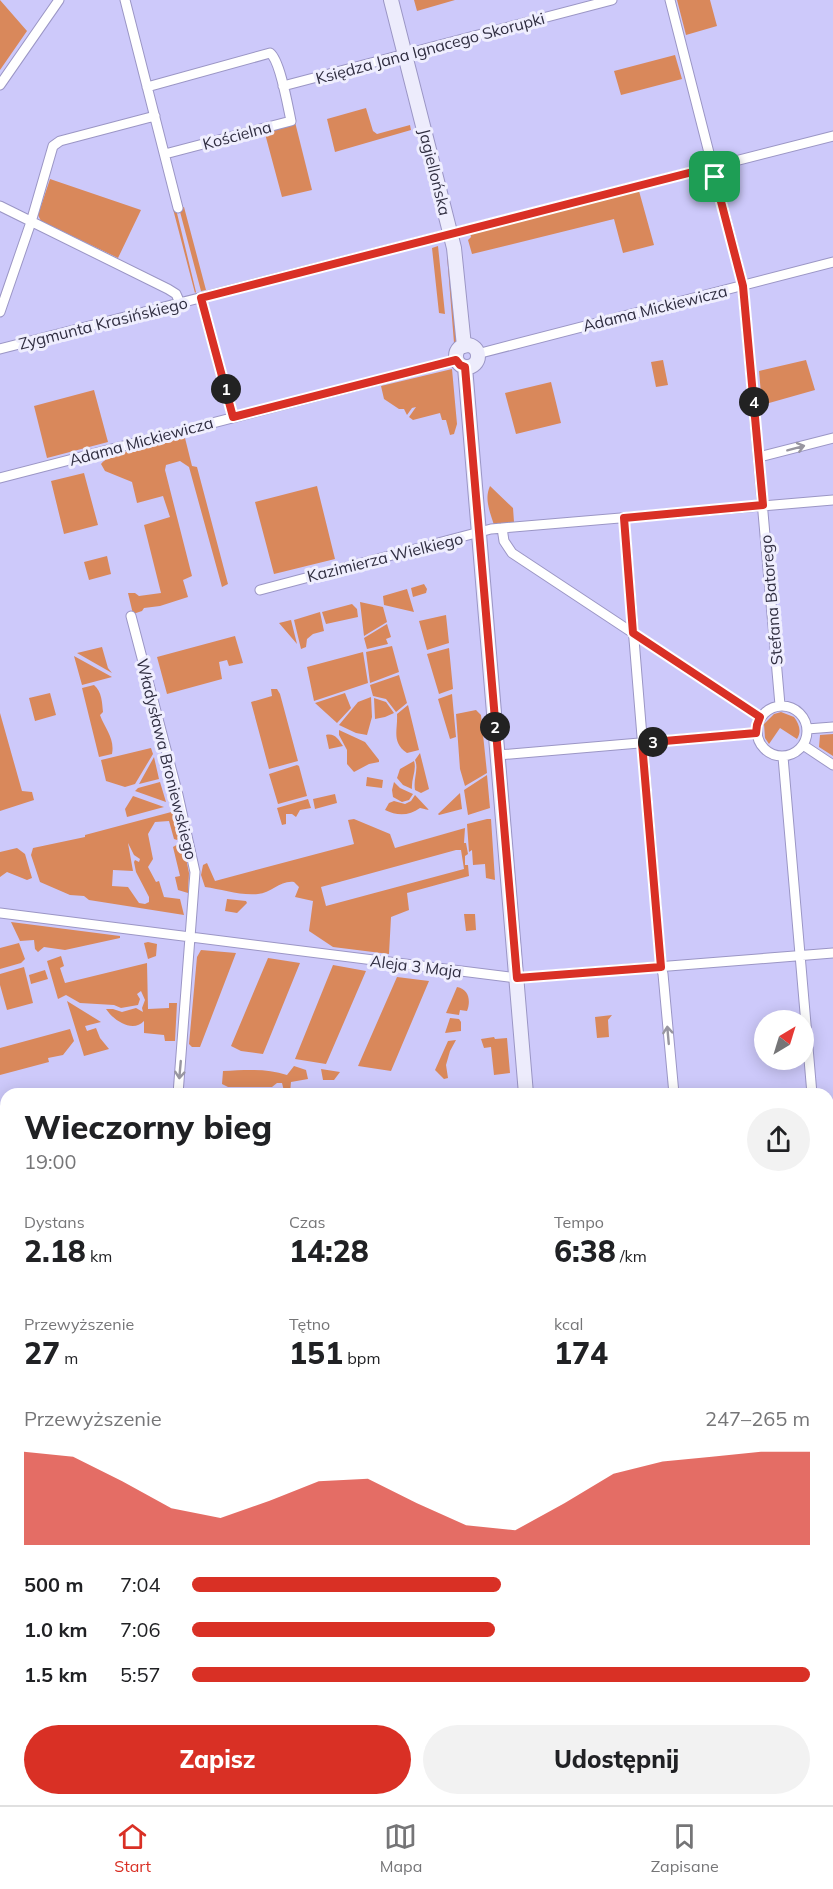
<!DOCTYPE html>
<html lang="pl">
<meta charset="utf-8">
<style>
body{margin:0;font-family:Mulish,sans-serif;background:#f2f2f2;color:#202124;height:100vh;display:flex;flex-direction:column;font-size:22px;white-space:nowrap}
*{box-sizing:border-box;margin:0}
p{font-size:20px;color:#757577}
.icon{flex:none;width:33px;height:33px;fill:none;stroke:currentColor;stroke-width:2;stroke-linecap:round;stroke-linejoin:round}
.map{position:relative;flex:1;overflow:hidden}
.sheet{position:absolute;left:0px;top:1088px;width:834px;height:718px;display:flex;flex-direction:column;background:#fff;border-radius:18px 18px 0 0;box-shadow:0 3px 15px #0003}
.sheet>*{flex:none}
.needle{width:39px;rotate:38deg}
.controls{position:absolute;left:754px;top:1010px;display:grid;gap:12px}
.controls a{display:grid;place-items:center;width:60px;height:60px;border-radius:50%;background:#fff;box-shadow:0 3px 15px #0003;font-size:30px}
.pin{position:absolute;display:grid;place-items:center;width:51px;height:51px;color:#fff;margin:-26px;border-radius:12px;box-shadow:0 3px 9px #0006}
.km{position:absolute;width:30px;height:30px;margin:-15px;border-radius:50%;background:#222;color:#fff;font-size:16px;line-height:30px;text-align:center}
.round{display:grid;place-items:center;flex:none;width:63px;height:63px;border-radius:32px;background:#f2f2f2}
.headline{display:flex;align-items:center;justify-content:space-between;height:102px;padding:0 24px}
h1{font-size:33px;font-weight:800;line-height:45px}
.figures{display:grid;grid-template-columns:repeat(3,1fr);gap:9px;height:102px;padding:6px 24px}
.figures div{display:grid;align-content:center}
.figures b{font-size:30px;font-weight:800}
.figures small{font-size:16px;font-weight:400}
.figures p{font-size:16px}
.chart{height:168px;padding:12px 24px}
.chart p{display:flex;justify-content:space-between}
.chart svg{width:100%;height:108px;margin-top:6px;fill:#d93025;opacity:.7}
.action{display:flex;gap:12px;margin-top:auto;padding:12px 24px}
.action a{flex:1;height:69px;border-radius:36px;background:#d93025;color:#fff;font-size:24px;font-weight:800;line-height:69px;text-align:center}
.action a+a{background:#f2f2f2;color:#202124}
ul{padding:0 24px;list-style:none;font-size:20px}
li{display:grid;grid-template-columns:96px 72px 1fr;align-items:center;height:45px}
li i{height:15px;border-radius:8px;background:#d93025}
.dock{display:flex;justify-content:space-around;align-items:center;height:84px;border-top:2px solid #e0e0e0;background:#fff;font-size:16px;color:#757577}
.dock a{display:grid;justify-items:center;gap:3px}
.dock .selected{color:#d93025}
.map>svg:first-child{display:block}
.green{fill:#d9885b;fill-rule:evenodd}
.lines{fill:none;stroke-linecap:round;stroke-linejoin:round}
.street-casing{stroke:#9b96c5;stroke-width:11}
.secondary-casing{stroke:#9b96c5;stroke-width:16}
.primary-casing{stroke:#908cb7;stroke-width:17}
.street{stroke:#fff;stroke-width:9}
.secondary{stroke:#edecfc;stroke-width:14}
.primary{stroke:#dbd8fa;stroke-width:15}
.oneway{stroke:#9896a0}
.route-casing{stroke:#fff;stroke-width:12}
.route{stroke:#d93025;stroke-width:8}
.labels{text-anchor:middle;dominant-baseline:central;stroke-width:6;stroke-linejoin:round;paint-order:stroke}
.street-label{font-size:16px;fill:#302e41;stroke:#efeefe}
</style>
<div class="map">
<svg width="833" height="1805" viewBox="0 0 833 1805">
<rect width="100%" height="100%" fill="#cdc9fa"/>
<path class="green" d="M0 0 27 31 0 70Z
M414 0H455L417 11Z
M677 0H710L717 26 686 35Z
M675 55 682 79 621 95 614 71Z
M366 108 373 131 377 134 410 125 411 130 335 152 327 119Z
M295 122 312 190 282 197 264 130Z
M50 179 141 210 118 258 41 221 38 215Z
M639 191 654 245 623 253 614 219 472 254 468 240 471 237 470 233Z
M184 207 206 290 201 291 179 208Z
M173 209H176L196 292 195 293Z
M438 246 445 314 439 313 432 248Z
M451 254 459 343H454L447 255Z
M663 360 668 385 656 387 651 362Z
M806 360 815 390 762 405 759 371Z
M452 369 457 424 454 434 450 435 446 420H442L440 413 413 420 409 417 416 407 412 408 407 415 404 409H399L384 399 381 386Z
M551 382 561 423 516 434 505 393Z
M94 390 108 442 47 458 34 406Z
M185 438 192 466 197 467 228 584 222 587 189 467 180 461 166 465 165 470 192 576 183 580 188 597 160 606 144 608 142 611 133 614 128 593H135L139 596 161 593 144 525 170 517 163 496 137 503 132 482 105 471 101 464C109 452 169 441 185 438Z
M84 473 98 525 64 534 51 481Z
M317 486 335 559 274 574 255 502Z
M490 486 513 508 514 522 494 525C490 512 484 499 490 486Z
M107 556 111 574 89 580 84 562Z
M424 584 427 589 426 593 413 597 411 588Z
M407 589 414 612 384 605 383 596Z
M360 602 383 607 387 622 364 636Z
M352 604 357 609 358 617 326 624 322 612Z
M320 612 324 631 313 634 307 639 306 647 301 649 294 620Z
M446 615 449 643 427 650 419 621Z
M291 620 297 644 279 623Z
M387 624 391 637 386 639 388 644 367 649 364 638Z
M235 636 243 663 229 666 227 660 219 662 222 679 167 694 157 657Z
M392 646 399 672 370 683 366 652Z
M102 647 108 668 112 673 77 653Z
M449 648 453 689 439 694 427 654Z
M363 652 368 683 314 701 307 667Z
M74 656 112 677 82 685Z
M399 675 407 703 396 712 386 699 373 696 370 685Z
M94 685C102 692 102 702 103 712L100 715C105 729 115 738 112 754L99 757 82 688Z
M271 689H277L280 694 298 761 269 769 251 702 272 696Z
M50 693 56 715 35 721 29 698Z
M345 693 351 708 337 723 315 703Z
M452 694 456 737 450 739 438 699Z
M371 697 372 717 367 735 356 733 339 725 358 702Z
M374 698 386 702 394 713 385 717 375 719Z
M408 705 419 750 407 753C391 742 398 730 397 714Z
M476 710 481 715 487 773 465 786 460 769 456 714Z
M781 712 794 717C799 724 802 731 797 739L780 728 769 744 765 738 764 724 774 714Z
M0 713 22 791 32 792 34 800 0 811Z
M339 730 365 742 379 760V762L369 764 354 772 347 764V750L339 735Z
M833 734V756L819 747 820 735Z
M326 735C335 733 338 739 343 746L329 749Z
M151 748 153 754 135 784 125 787 106 781 101 760Z
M420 753 429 789 421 793 415 790C413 779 419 769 415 760Z
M154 757 159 779 139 784Z
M414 761C417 770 411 779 412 789L403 785 397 778 400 769Z
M297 765 299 766 307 796 278 804 269 774Z
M487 775 490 808 468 815 464 790Z
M367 777 383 780 382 788 366 786Z
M160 782 166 802 135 791 138 788Z
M394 782 400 788 413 794 409 800 402 802 393 797 392 790Z
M460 793 462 809 439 815 438 814Z
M335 794 337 803 315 809 313 799Z
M415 795 429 810 420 808C409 816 397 816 385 810L389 803 394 801 405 804 411 801Z
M133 796 164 807 127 817 125 809Z
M308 799 311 808 300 810 296 817 292 814H286V824L282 825 277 808Z
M175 811 181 836 177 840 174 839 169 821 155 822 148 834 153 859 148 867 156 882 159 881 164 897 180 899 184 915 89 900 84 896 70 895 40 882 31 855 33 848 85 837V835ZM128 843 134 855 140 859 139 862 135 860 134 862 136 872 149 897V902L145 904 139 903 128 887 112 886 113 870 133 871Z
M354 819 390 834 395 848 465 828 464 843H466L468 854 465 856V865H468L469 876 407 893 409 910 391 917 389 954 333 947 309 931 313 901 295 897 299 887 294 882C281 880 271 893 258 894 241 896 221 889 205 887L201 875 203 865 207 863 215 881 354 844 348 820ZM456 850H461L464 869 326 906 321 887Z
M487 819H491L495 880 486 878 485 864 473 865 472 850 469 852 467 824Z
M180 843H183L189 873 188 893 178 890 175 877 180 876 173 847Z
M17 848 25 854 32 878 27 880 7 872 0 877V852Z
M227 899 246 901 247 903 237 913 225 911Z
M464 914H475L476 930 466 931Z
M11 922 120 936V938L65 950 44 947 38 952 35 949 34 940 20 941Z
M148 942 157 944 156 956 148 959 144 943Z
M19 943 25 959 21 963 0 969V948Z
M201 950 236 953 200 1047H192L189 1044 197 957Z
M61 956 64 966 60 968 65 983 147 963 148 1009 169 1008V1003H177L175 1041H165L164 1035 144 1033V1021C133 1033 114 1021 106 1009H113L122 1012 136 1008 143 1012 142 1008 145 1000 141 991 137 994 140 999 138 1005 121 1008 114 1005 80 1003 66 995 58 999 47 961Z
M268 958 300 963 263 1054 241 1051 231 1046Z
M333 965 366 971 326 1064 295 1059Z
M24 967 33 1003 7 1010 0 985V974Z
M45 970 48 979 31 984 29 975Z
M397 977 429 981 391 1071 358 1066Z
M457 987C469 989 471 1001 467 1011L460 1010 459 1015 446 1013Z
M67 1001 101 1022 85 1026 87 1031 96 1028 100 1038 109 1049 84 1056Z
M612 1015 608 1020 609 1037 597 1038 595 1017Z
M450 1018 459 1019 461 1022V1031L445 1033Z
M70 1029 74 1041 63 1055 48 1058 49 1062 0 1075V1048Z
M494 1037 495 1039 507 1038 510 1073 494 1075 491 1047 484 1048 481 1039Z
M456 1040 450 1051 446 1065 448 1078 444 1079 435 1070 448 1041Z
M294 1066 306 1070 308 1079 291 1082 290 1093 284 1091 282 1083H277L272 1087H228L222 1084 223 1071C245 1070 266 1068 287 1075Z
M321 1069 340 1072 334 1080H323Z
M829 1113H833V1164H828Z
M0 1203 6 1204V1242L0 1240Z
M6 1412V1475L0 1478V1415Z
M0 1625 6 1627V1662L0 1678Z
M0 1699 6 1701V1727L0 1732Z"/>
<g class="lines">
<g class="street-casing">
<path id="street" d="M125 0 178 208
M670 0 743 286 780 705
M0 85 59 0
M283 86 612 0
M147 87 270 53C280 60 288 107 291 121L165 154
M0 206 168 289 176 294 180 303
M201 298 233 417
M0 312 31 222 53 146 60 141 155 116
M0 349 833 136
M477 354 833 262
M759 457 833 438
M0 478 456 360
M624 518 661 967 663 974 674 1094
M502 528 504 541 512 553 760 717
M260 590 491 529 833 500
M131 616 178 795 195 872 178 1094
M757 731a25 25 0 1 1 50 0a25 25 0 1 1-50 0Z
M807 729 833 727
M803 745 833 765
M498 755 756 733
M783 757 812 1094
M0 913 517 978 833 953
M828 1109 833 1108
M828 1180 833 1179
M828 1279 833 1337
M828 1405 833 1404
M0 1491 6 1489
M828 1619 833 1618
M0 1742 6 1738
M828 1750 833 1748
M114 1800 115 1805
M124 1800 125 1805
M609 1805 629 1800"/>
</g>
<g class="secondary-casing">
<path id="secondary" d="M391 0 454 248 464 346
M456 356a11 11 0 1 1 22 0a11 11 0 1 1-22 0Z
M465 367 526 1094
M0 1248 6 1250
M4 1282 6 1293
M0 1314 6 1330"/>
</g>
<g class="primary-casing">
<path id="primary" d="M828 1591 833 1590
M828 1603 833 1602
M0 1804 16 1800
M55 1805 75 1800"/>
</g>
<use href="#street" class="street"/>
<use href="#secondary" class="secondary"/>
<use href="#primary" class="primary"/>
</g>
<defs><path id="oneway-shaft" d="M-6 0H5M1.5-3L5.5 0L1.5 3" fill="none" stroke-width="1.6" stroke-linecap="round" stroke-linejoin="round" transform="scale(1.5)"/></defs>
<g class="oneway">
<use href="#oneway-shaft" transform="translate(796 448) rotate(-15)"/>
<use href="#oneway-shaft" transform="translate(668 1035) rotate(-95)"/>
<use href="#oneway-shaft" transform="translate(180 1070) rotate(95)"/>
</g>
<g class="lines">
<g class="route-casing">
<path id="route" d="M712 167 743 286 763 505 624 518 633 633 760 717 757 725 756 733 642 743 661 967 517 978 465 367 460 365 456 360 233 417 201 298Z"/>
</g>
<use href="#route" class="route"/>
</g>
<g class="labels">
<g class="street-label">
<text transform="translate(430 48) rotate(-15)">Księdza Jana Ignacego Skorupki</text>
<text transform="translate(237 135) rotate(-15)">Kościelna</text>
<text transform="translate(435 172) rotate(76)">Jagiellońska</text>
<text transform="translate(655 308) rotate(-14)">Adama Mickiewicza</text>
<text transform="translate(103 323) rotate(-14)">Zygmunta Krasińskiego</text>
<text transform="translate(141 441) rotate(-15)">Adama Mickiewicza</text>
<text transform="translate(385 557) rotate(-14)">Kazimierza Wielkiego</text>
<text transform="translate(771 600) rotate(-95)">Stefana Batorego</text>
<text transform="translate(167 759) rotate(76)">Władysława Broniewskiego</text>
<text transform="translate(416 966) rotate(7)">Aleja 3 Maja</text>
</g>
</g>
</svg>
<div class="controls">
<a><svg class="needle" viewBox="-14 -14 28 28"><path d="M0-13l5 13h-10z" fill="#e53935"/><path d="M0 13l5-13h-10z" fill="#757577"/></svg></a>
</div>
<div class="pin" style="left:715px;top:177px;background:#1e9e55"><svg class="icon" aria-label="arrive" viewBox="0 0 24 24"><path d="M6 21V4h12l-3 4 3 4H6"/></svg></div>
<b class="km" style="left:226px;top:389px">1</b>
<b class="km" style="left:495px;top:727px">2</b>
<b class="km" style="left:653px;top:742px">3</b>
<b class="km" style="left:754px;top:402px">4</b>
<section class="sheet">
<div class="headline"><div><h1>Wieczorny bieg</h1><p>19:00</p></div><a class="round"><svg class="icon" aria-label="share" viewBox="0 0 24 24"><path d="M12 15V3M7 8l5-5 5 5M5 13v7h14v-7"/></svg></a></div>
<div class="figures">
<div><p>Dystans</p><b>2.18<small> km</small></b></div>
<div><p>Czas</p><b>14:28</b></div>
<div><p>Tempo</p><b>6:38<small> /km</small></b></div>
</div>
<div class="figures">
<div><p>Przewyższenie</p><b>27<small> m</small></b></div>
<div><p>Tętno</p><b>151<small> bpm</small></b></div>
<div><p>kcal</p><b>174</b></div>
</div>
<div class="chart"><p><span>Przewyższenie</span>247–265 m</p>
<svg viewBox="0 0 160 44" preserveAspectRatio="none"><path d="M0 44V6L10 8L20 18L30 29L40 33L50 26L60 18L70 17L80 27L90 36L100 38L110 27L120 15L130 10L140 8L150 6L160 6V44z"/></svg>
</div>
<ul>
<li><b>500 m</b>7:04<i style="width:50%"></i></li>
<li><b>1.0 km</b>7:06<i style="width:49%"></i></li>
<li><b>1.5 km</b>5:57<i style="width:100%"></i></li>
</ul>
<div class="action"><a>Zapisz</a><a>Udostępnij</a></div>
</section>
</div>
<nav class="dock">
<a class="selected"><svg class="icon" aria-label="home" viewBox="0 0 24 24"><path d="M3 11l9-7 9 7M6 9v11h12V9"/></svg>Start</a>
<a><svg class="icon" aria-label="map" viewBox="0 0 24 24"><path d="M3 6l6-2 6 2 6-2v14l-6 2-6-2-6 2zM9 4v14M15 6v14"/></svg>Mapa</a>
<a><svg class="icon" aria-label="saved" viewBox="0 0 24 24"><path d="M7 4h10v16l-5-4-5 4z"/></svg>Zapisane</a>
</nav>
